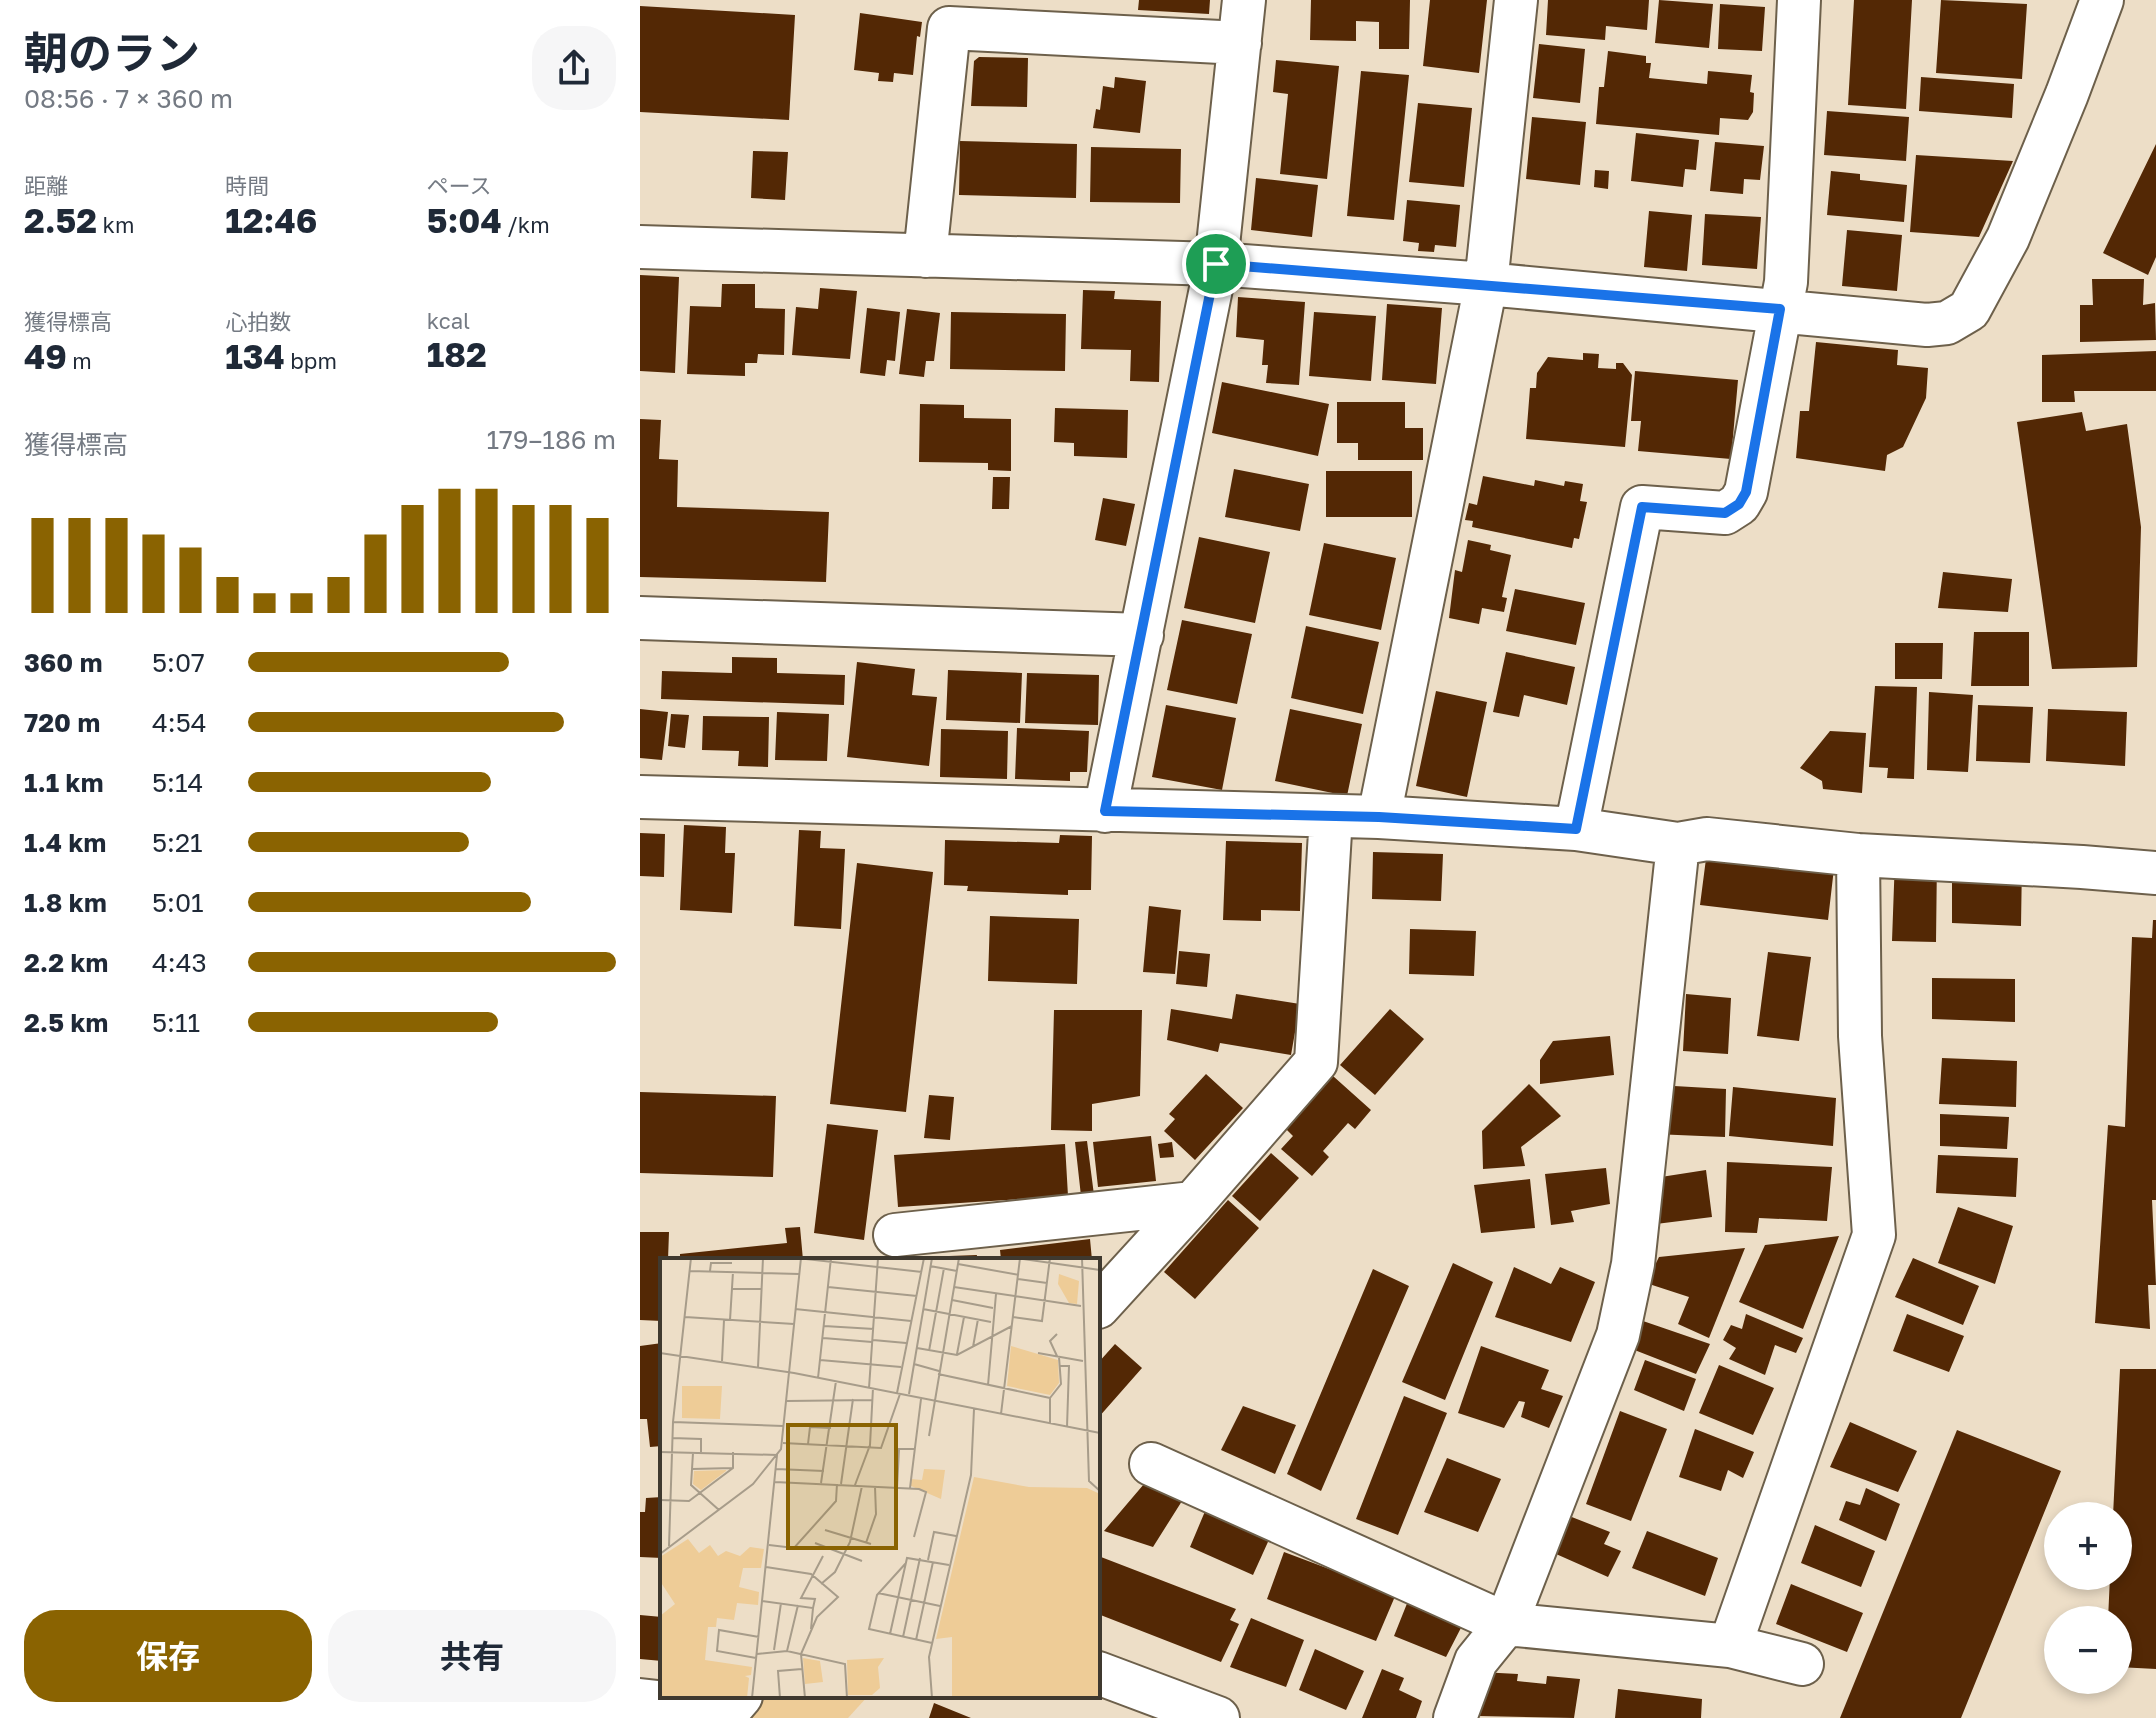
<!DOCTYPE html>
<html lang="ja">
<meta charset="utf-8">
<style>
body{margin:0;font-family:"Golos Text","Noto Sans JP",sans-serif;background:#f6f6f7;color:#1f2937;height:100vh;display:flex;flex-direction:column;font-size:30px;white-space:nowrap}
*{box-sizing:border-box;margin:0}
p{font-size:26px;color:#747a83}
.icon{flex:none;width:44px;height:44px;fill:none;stroke:currentColor;stroke-width:2;stroke-linecap:round;stroke-linejoin:round}
.map{position:relative;flex:1;overflow:hidden}
.side{display:flex;flex-direction:column;background:#fff;width:640px}
.side>*{flex:none}
.fabs{position:absolute;left:1404px;top:1502px;display:grid;gap:16px}
.fabs a{display:grid;place-items:center;width:88px;height:88px;border-radius:50%;background:#fff;box-shadow:0 4px 12px #0003;font-size:40px}
.pin{position:absolute;display:grid;place-items:center;width:68px;height:68px;color:#fff;margin:-34px;border:4px solid #fff;border-radius:50%;box-shadow:0 2px 8px #0007}
.round{display:grid;place-items:center;flex:none;width:84px;height:84px;border-radius:32px;background:#f6f6f7}
.summary{display:flex;align-items:center;justify-content:space-between;height:136px;padding:0 24px}
h1{font-size:44px;font-weight:700;line-height:60px}
.stats{display:grid;grid-template-columns:repeat(3,1fr);gap:12px;height:136px;padding:8px 24px}
.stats div{display:grid;align-content:center}
.stats b{font-size:34px;font-weight:700}
.stats small{font-size:22px;font-weight:400}
.stats p{font-size:22px}
.chart{height:224px;padding:16px 24px}
.chart p{display:flex;justify-content:space-between}
.chart svg{width:100%;height:144px;margin-top:8px;stroke:#8a6301;stroke-width:6}
.primary-button{display:flex;gap:16px;margin-top:auto;padding:16px 24px}
.primary-button a{flex:1;height:92px;border-radius:32px;background:#8a6301;color:#fff;font-size:32px;font-weight:700;line-height:92px;text-align:center}
.primary-button a+a{background:#f6f6f7;color:#1f2937}
ul{padding:0 24px;list-style:none;font-size:26px}
li{display:grid;grid-template-columns:128px 96px 1fr;align-items:center;height:60px}
li i{height:20px;border-radius:10px;background:#8a6301}
main{display:flex;flex:1;min-height:0}
.map>svg:first-child{display:block}
.green{fill:#eecc97}
.building{fill:#532805}
.lines{fill:none;stroke-linecap:round;stroke-linejoin:round}
.minor-casing{stroke:#6d604b;stroke-width:46}
.minor{stroke:#fff;stroke-width:42}
.route-casing{stroke:#fff;stroke-width:16}
.route{stroke:#1a73e8;stroke-width:10}
.inset-road{fill:none;stroke:#a79c8a;stroke-width:2}
.view{fill:#8a6301;fill-opacity:0.15;stroke:#8a6301;stroke-width:4}
.inset-edge{fill:none;stroke:#3f392f;stroke-width:4}
</style>
<main>
<section class="side">
<div class="summary"><div><h1>朝のラン</h1><p>08:56 · 7 × 360 m</p></div><a class="round"><svg class="icon" aria-label="share" viewBox="0 0 24 24"><path d="M12 15V3M7 8l5-5 5 5M5 13v7h14v-7"/></svg></a></div>
<div class="stats">
<div><p>距離</p><b>2.52<small> km</small></b></div>
<div><p>時間</p><b>12:46</b></div>
<div><p>ペース</p><b>5:04<small> /km</small></b></div>
</div>
<div class="stats">
<div><p>獲得標高</p><b>49<small> m</small></b></div>
<div><p>心拍数</p><b>134<small> bpm</small></b></div>
<div><p>kcal</p><b>182</b></div>
</div>
<div class="chart"><p><span>獲得標高</span>179–186 m</p>
<svg viewBox="0 0 160 44" preserveAspectRatio="none"><path d="M5 44V15M15 44V15M25 44V15M35 44V20M45 44V24M55 44V33M65 44V38M75 44V38M85 44V33M95 44V20M105 44V11M115 44V6M125 44V6M135 44V11M145 44V11M155 44V15"/></svg>
</div>
<ul>
<li><b>360 m</b>5:07<i style="width:71%"></i></li>
<li><b>720 m</b>4:54<i style="width:86%"></i></li>
<li><b>1.1 km</b>5:14<i style="width:66%"></i></li>
<li><b>1.4 km</b>5:21<i style="width:60%"></i></li>
<li><b>1.8 km</b>5:01<i style="width:77%"></i></li>
<li><b>2.2 km</b>4:43<i style="width:100%"></i></li>
<li><b>2.5 km</b>5:11<i style="width:68%"></i></li>
</ul>
<div class="primary-button"><a>保存</a><a>共有</a></div>
</section>
<div class="map">
<svg width="1516" height="1718" viewBox="0 0 1516 1718">
<rect width="100%" height="100%" fill="#eddec7"/>
<path class="green" d="M124 1696H228L208 1718H105Z"/>
<path class="building" d="M499 0H570L569 14 498 10Z
M671 0H770L769 49H739V22L716 21V41L670 40Z
M790 0H847L839 73 783 66Z
M908 0H1009L1007 30 966 26 965 40 906 35Z
M1019 0 1073 4 1069 48 1015 43Z
M1214 0H1272L1266 109 1208 105Z
M1301 0 1387 4 1382 79 1296 73Z
M1080 4 1125 7 1122 51 1078 49Z
M0 6 155 15 149 120 0 112Z
M220 13 282 22 280 37 277 36 273 75 254 73 253 82 238 81 239 73 214 70Z
M899 44 945 49 940 103 893 98Z
M968 51 1006 56V63H1011L1009 78 1067 84 1068 71 1112 75 1110 92 1114 93 1113 112 1108 120 1080 118 1079 135 956 124 959 87H964Z
M339 57 388 58 387 107 331 106 334 61Z
M636 60 699 66 687 179 640 174 648 94 633 92Z
M721 71 769 75 754 220 707 216Z
M475 77 506 81 500 133 453 128 456 109 460 110 463 86 474 88Z
M1281 77 1374 84 1372 118 1279 111Z
M778 103 832 108 824 187 769 182Z
M1187 111 1269 117 1266 161 1184 155Z
M892 117 946 122 940 185 886 179Z
M996 133 1059 140 1056 170 1045 169 1043 187 991 181Z
M320 141 437 144 436 198 319 195Z
M1075 142 1124 146 1120 180 1104 179 1103 194 1070 191Z
M1516 144V257L1508 275 1463 253Z
M451 147 541 149 540 203 450 202Z
M113 151 148 152 145 200 111 198Z
M1276 155 1373 161 1339 237 1270 232Z
M955 170 969 171 968 189 954 187Z
M1191 171 1220 174V180L1267 185 1264 222 1187 215Z
M616 178 678 185 672 237 611 230Z
M767 200 820 205 816 247 795 245 794 252 778 251 779 243 763 241Z
M1009 211 1052 215 1047 271 1004 267Z
M1065 214 1121 217 1117 269 1062 265Z
M1207 230 1262 235 1257 291 1202 286Z
M0 275 39 277 35 373 0 371Z
M1452 279H1504L1503 305 1515 303 1516 340 1440 342V305H1453Z
M82 284H115V308L145 309 144 355 118 354 117 363H105V376L47 374 50 306 81 307Z
M180 288 217 291 210 359 152 355 156 307 178 309Z
M443 290 475 291 474 299 521 301 519 382 490 381 491 350 441 349Z
M598 297 665 302 659 385 626 383 628 365H622L624 340 596 337Z
M747 304 802 308 796 384 742 380Z
M227 308 260 312 255 361 247 360 245 376 220 373Z
M267 309 300 313 294 361H286L284 377 259 374Z
M311 312 426 314 425 371 310 369Z
M674 312 736 316 731 381 669 376Z
M1176 342 1258 350 1257 365 1288 368 1286 398 1263 447 1247 455 1245 471 1156 458 1160 411H1169Z
M1516 351V391H1434L1435 402H1402V355Z
M943 353 959 354 958 368 976 369V363H983L992 375 985 447 886 439 890 388H896L897 373 908 357 943 360Z
M995 371 1098 380 1091 459 998 451 1001 421H991Z
M582 382 689 404 678 456 572 433Z
M697 402H765V428H783V460H718V443H697Z
M280 404 324 405V418L371 419V471L348 470V463L279 462Z
M415 408 488 410 487 458 434 456V443L414 442Z
M1442 412 1446 431 1487 424 1501 527 1497 667 1412 669 1377 422Z
M0 419 21 420 19 459 38 460 37 507 189 512 186 582 0 577Z
M594 469 669 484 660 531 585 517Z
M686 471H772V517H686Z
M843 476 894 486 895 480 924 486 925 481 943 484 940 501 947 502 939 539 934 538 932 548 832 527 833 521 825 520 829 503 837 505Z
M353 477H370L369 509H352Z
M463 498 495 504 486 546 455 540Z
M559 537 630 552 615 623 544 608Z
M828 540 851 545 850 550 871 555 862 597 867 598 864 612 842 608 839 624 809 618 815 570 822 572Z
M684 543 756 558 741 630 669 615Z
M1303 572 1372 579 1368 612 1298 608Z
M875 589 945 603 936 645 866 631Z
M542 620 612 634 597 704 527 690Z
M666 626 739 642 723 714 651 698Z
M1334 632H1389V686H1331Z
M1255 643H1303L1302 679H1255Z
M866 652 935 667 927 705 884 695 879 717 853 712Z
M92 657 137 658V673L205 675 204 705 21 699 22 671 92 673Z
M217 662 275 669 272 695 297 697 289 766 207 757Z
M308 670 382 673 380 723 306 720Z
M387 673 459 675 458 725 385 723Z
M1235 686 1277 687 1274 779 1247 778 1248 768 1229 767Z
M796 691 847 702 827 797 776 786Z
M1289 692 1333 695 1328 772 1287 770Z
M526 705 596 718 582 790 512 777Z
M1338 705 1393 707 1390 763 1336 761Z
M0 709 28 712 22 760 0 758Z
M650 709 722 724 707 796 635 781Z
M1408 709 1487 712 1485 766 1406 761Z
M137 712 189 714 187 761 135 760Z
M31 714 49 715 45 748 28 746Z
M63 716 129 717 128 767 98 766 99 751 62 750Z
M377 728 449 731 447 772H430V781L375 779Z
M301 729 368 731 367 779 300 777Z
M1190 731 1226 733 1222 793 1183 789 1182 781 1160 768Z
M44 825 86 827 85 853H95L92 913 40 910Z
M159 830 181 831 180 848 205 849 201 929 154 926Z
M0 833 25 834 24 877 0 876Z
M420 835 452 836 451 890H428V895L327 891 328 886 304 885 305 840 419 843Z
M586 841 662 843 660 911 621 910V921L583 920Z
M1067 851H1196L1188 920 1060 905Z
M733 852 803 854 801 901 732 899Z
M1255 858H1297L1296 942 1252 941Z
M1312 860 1382 861 1381 926 1312 923Z
M217 863 293 872 266 1112 190 1104Z
M509 906 541 910 535 974 503 972Z
M350 916 439 919 437 984 348 981Z
M1513 920H1516V1200H1512L1516 1285H1508L1510 1329 1455 1323 1468 1125 1485 1127 1492 937 1512 938Z
M770 929 836 931 834 976 769 974Z
M539 951 570 954 567 987 536 984Z
M1128 952 1171 957 1159 1041 1117 1036Z
M1292 978 1375 979V1022L1292 1019Z
M596 994 660 1004 651 1055 580 1043 578 1052 527 1040 531 1009 592 1019Z
M1046 994 1091 998 1088 1054 1043 1051Z
M750 1009 784 1039 735 1095 700 1065Z
M414 1010H502L500 1096 452 1104V1131L411 1130Z
M970 1036 974 1075 900 1084V1060L913 1041Z
M1302 1058 1377 1061 1376 1107 1299 1104Z
M566 1074 603 1108 555 1160 524 1131 535 1119 529 1114Z
M693 1076 731 1110 715 1129 708 1123 683 1151 689 1157 672 1176 641 1149 653 1136 646 1129Z
M889 1084 921 1116 881 1147 885 1166 843 1169 842 1131Z
M1017 1085 1086 1089 1085 1137 1014 1134Z
M1093 1087 1196 1098 1193 1146 1089 1136Z
M0 1092 136 1096 133 1177 0 1173Z
M289 1095 314 1097 310 1140 284 1138Z
M1300 1114 1369 1117 1367 1149 1300 1146Z
M187 1124 238 1130 224 1240 174 1233Z
M511 1136 516 1181 458 1187 453 1142Z
M447 1141 454 1195 441 1196 435 1142Z
M532 1142 534 1157 520 1158 518 1144Z
M425 1144 428 1196 258 1207 254 1155Z
M631 1153 659 1178 620 1221 592 1196Z
M1298 1155 1378 1158 1376 1197 1296 1193Z
M1087 1162 1192 1167 1187 1221 1119 1218 1117 1233 1085 1232Z
M966 1168 970 1204 931 1211 934 1222 911 1225 905 1174Z
M1066 1170 1072 1217 1016 1224 1008 1179Z
M890 1179 895 1228 841 1233 834 1185Z
M588 1200 619 1228 555 1299 524 1272Z
M1318 1207 1373 1226 1355 1284 1298 1263Z
M160 1227 163 1260H40V1254L147 1243 145 1228Z
M0 1232H29L28 1260H22V1321L0 1320Z
M1199 1236 1163 1329 1099 1302 1125 1245Z
M450 1239 452 1260H361L360 1250Z
M1105 1248 1069 1338 1038 1324 1049 1297 1006 1283 1019 1257Z
M337 1255 336 1260H309V1256Z
M1273 1258 1339 1286 1323 1325 1255 1297Z
M813 1263 853 1282 805 1400 762 1382Z
M874 1267 911 1284 920 1267 955 1282 931 1342 855 1317Z
M733 1269 769 1286 681 1491 647 1474Z
M1106 1314 1163 1338 1156 1353 1135 1345 1125 1375 1089 1359 1096 1348 1083 1340 1091 1325 1102 1329Z
M1267 1314 1324 1336 1309 1372 1253 1351Z
M1003 1321 1070 1344 1056 1374 992 1349Z
M22 1343V1446L10 1447 7 1419H0V1346Z
M475 1344 502 1368 458 1418V1363Z
M841 1346 909 1370 901 1389 923 1396 909 1428 881 1417 885 1402 879 1401 864 1428 818 1413Z
M1005 1360 1056 1379 1044 1411 994 1390Z
M1079 1365 1134 1388 1113 1435 1059 1413Z
M1480 1369H1516V1669L1478 1667V1620H1468L1470 1576H1478V1516H1473Z
M764 1396 807 1413 758 1535 716 1519Z
M603 1406 656 1425 635 1474 581 1450Z
M980 1411 1027 1429 991 1521 946 1504Z
M1210 1422 1277 1451 1258 1492 1190 1467Z
M1055 1429 1114 1452 1103 1478 1088 1470 1081 1491 1039 1477Z
M1317 1430 1421 1471 1321 1718H1200Z
M807 1458 861 1479 838 1532 784 1512Z
M504 1484 542 1501 513 1547 464 1531Z
M1226 1488 1260 1504 1246 1541 1199 1520 1206 1501 1220 1505Z
M22 1497V1558L0 1557V1512H5L6 1498Z
M566 1509 632 1533 613 1575 550 1547Z
M919 1512 970 1532 964 1544 981 1551 968 1577 907 1550Z
M1175 1525 1235 1551 1221 1587 1161 1563Z
M1007 1531 1078 1558 1065 1596 992 1568Z
M644 1552 756 1594 736 1641 627 1599Z
M461 1557 596 1609 590 1620 599 1624 581 1662 458 1614V1563Z
M1151 1584 1223 1613 1207 1652 1136 1624Z
M770 1596 825 1620 806 1657 754 1636Z
M0 1615 22 1617V1661L0 1659Z
M611 1618 664 1640 646 1687 590 1667Z
M675 1649 724 1671 706 1710 659 1690Z
M742 1669 764 1678 759 1690 782 1701 776 1718H722Z
M840 1672 878 1674 877 1681 906 1684 907 1676 940 1679 934 1718 838 1716Z
M978 1689 1062 1699 1061 1718H975Z
M294 1703 331 1718H289Z"/>
<g class="lines">
<g class="minor-casing">
<path id="minor" d="M0 247 576 264 846 284 1287 325 1307 323 1329 310 1368 238 1427 94 1462 0
M285 256 309 28 600 43
M0 618 502 635
M0 797 739 817 936 829 1038 844 1067 839 1218 855 1442 867 1516 873
M465 811 576 264 604 0
M739 817 846 284 876 0
M936 829 1002 507 1085 513 1099 504 1106 492 1146 282 1159 0
M255 1235 553 1203
M458 1307 553 1203 676 1062 691 816
M511 1464 866 1624 1090 1646 1162 1664
M1090 1646 1234 1235 1220 1036 1218 855
M458 1673 578 1718
M0 1700 89 1710 101 1696
M815 1718 836 1661 866 1624 978 1335 993 1264 1038 844"/>
</g>
<use href="#minor" class="minor"/>
</g>
<g class="lines">
<g class="route-casing">
<path id="route" d="M576 264 1140 309 1106 492 1099 504 1085 513 1002 507 936 829 739 817 465 811Z"/>
</g>
<use href="#route" class="route"/>
</g>
<g transform="translate(20 1258)">
<rect width="440" height="440" fill="#eddec7"/>
<path d="M399 16 419 23 417 46 409 45 398 26ZM351 88 398 102 399 125 390 137 347 128ZM22 128H62L60 161 22 160ZM264 211 285 212 281 241 251 228V221L262 222ZM34 213 66 212V213L41 232 33 226ZM314 219 369 229 427 230 440 236V440H292V379L276 381ZM28 281 39 295 50 287 58 298 66 293 80 298 90 289 104 291 101 310H83L79 329 99 334 98 347 77 345 74 362 57 360 56 369H48L45 402 92 409 91 417 85 418 89 420 87 440H0V358L15 346 0 323V299ZM143 400 160 403 163 424 145 426ZM224 400 218 409 220 430 212 437H188L187 402Z" fill="#eecc97"/>
<path class="inset-road" d="M137 0 262 14M356 0 440 12M422 0 429 223 440 233M298 6 359 17M270 8 297 13M30 13 139 16M50 13 51 5H72M358 21 387 25M168 29 257 38M294 29 421 48M72 31H101M292 42 333 50M135 51 251 63M263 51 331 64M25 59 134 66M353 59 382 63 390 0M70 62 73 14M164 68 214 71M163 80 212 84M213 82 246 85M313 89 318 61M257 90 297 97 352 68M269 93 284 10M0 95 134 115 440 175M378 95 423 103M297 96 304 59M397 98 390 83 397 76M160 102 241 109M62 103 64 62M254 106 279 113M400 108H409L407 169M98 109 103 0M278 116 390 140M158 120 171 0M328 127 336 36M209 130 218 0M237 135 264 0M249 136 272 0M127 143 212 142M341 156 360 0M13 164 123 168M390 165V140L401 126 399 99M269 178 299 0M12 180 41 181V194M123 185 221 190 240 136M148 186 150 169 171 170M0 194 117 197 92 440M33 195 31 227 59 252M32 211 73 210M116 211 164 213M115 224 259 231 266 234 254 279M161 225 176 123M181 226 193 141M195 227 210 187 213 130M237 230 239 191H254M250 230 261 141M0 242 29 243 73 210V194M165 272 211 286M155 285 202 303M206 285 216 256 215 229M109 287 134 290 176 243 177 226M9 288 13 164 31 0M0 296 93 226 121 191 141 0M268 302 274 274 296 278M246 305 217 337 209 371 272 385M106 309 151 316 178 339 157 359 141 396 145 440M161 326 175 314 190 284 202 228M218 335 280 348M102 343 153 350 151 371M153 350 155 341 141 340 163 298M230 376 247 300 289 307M243 379 260 300M256 382 273 304M114 392 121 345M127 393 138 347M97 396 127 393 185 406 187 440M96 400 57 393 59 372 99 379M120 440 118 413 142 411M272 440 269 399 311 217 314 151"/>
<path class="view" d="M128 167H236V290H128Z"/>
<rect width="440" height="440" class="inset-edge"/>
</g>
</svg>
<div class="fabs">
<a>+</a>
<a>−</a>
</div>
<div class="pin" style="left:576px;top:264px;background:#1e9e55"><svg class="icon" aria-label="arrive" viewBox="0 0 24 24"><path d="M6 21V4h12l-3 4 3 4H6"/></svg></div>
</div>
</main>
